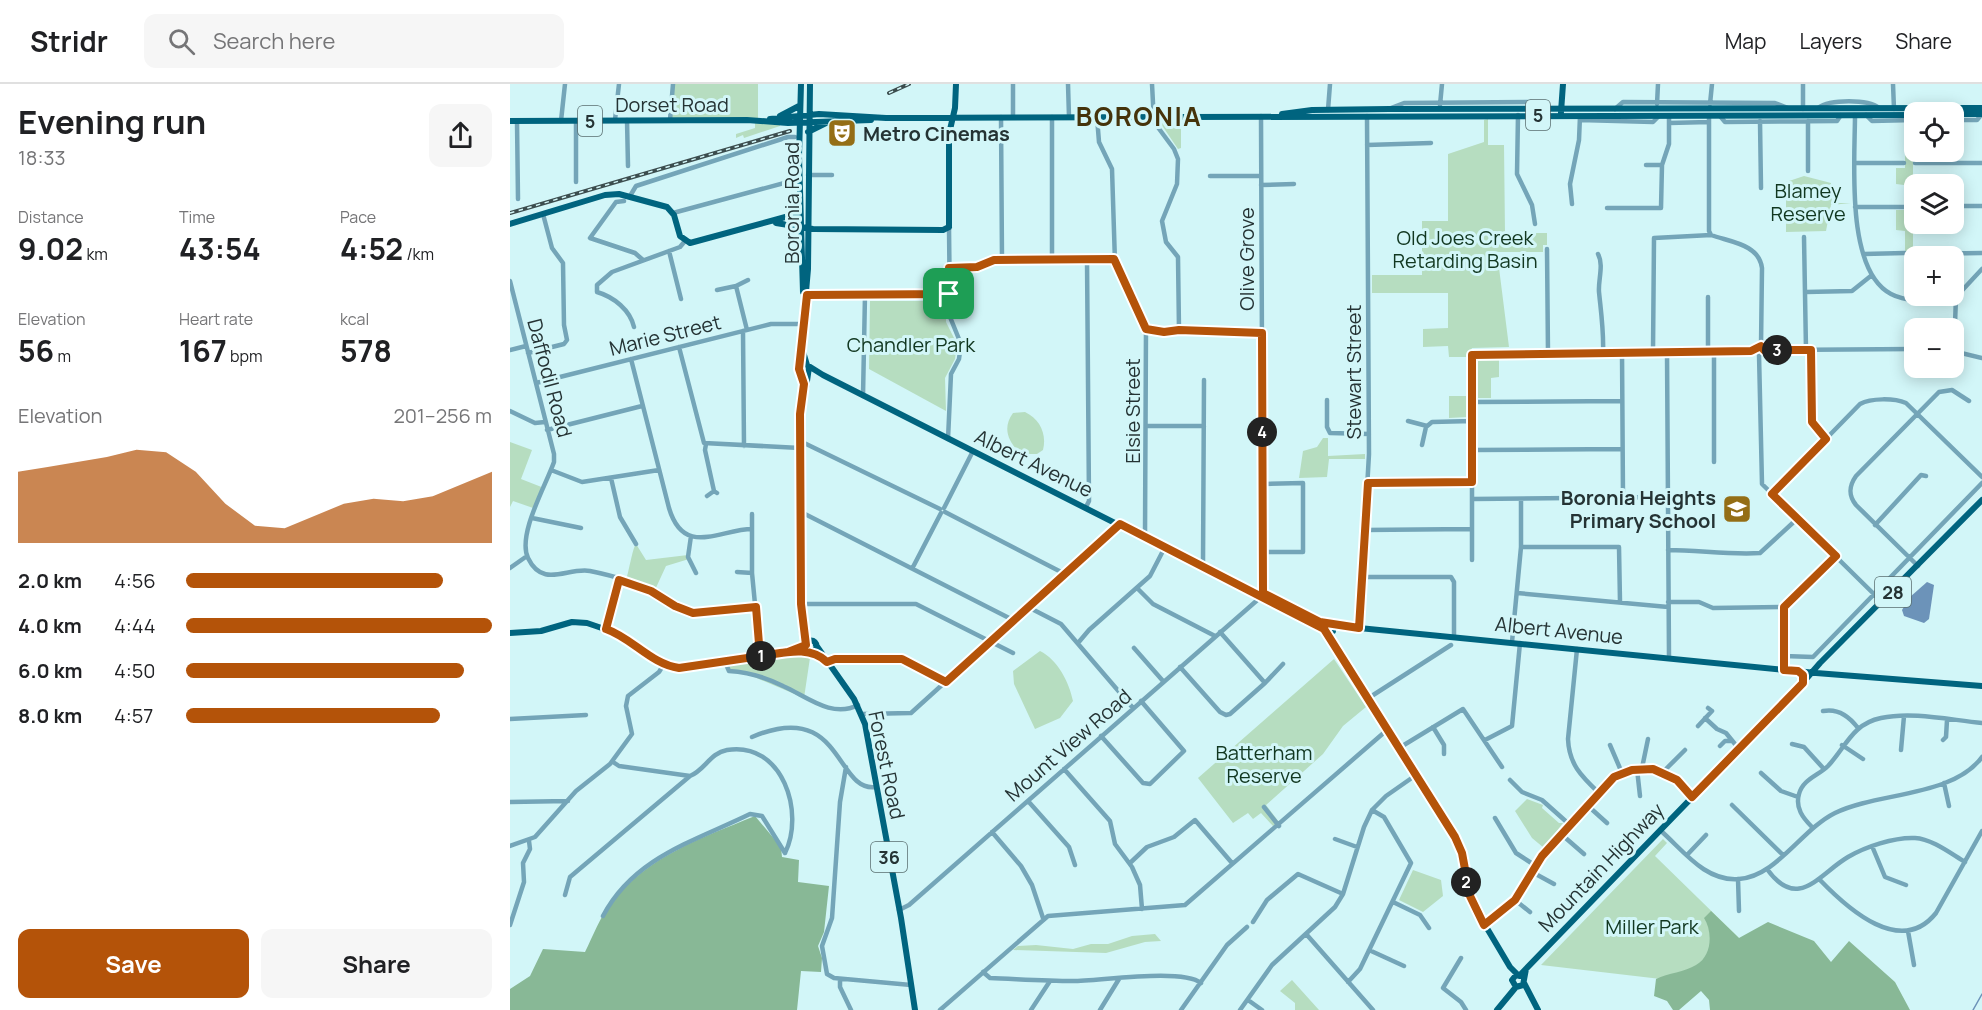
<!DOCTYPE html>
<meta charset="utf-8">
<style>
body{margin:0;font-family:Manrope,sans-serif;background:#f6f6f6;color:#202124;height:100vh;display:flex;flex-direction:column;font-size:22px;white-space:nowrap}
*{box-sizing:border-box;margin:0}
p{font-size:20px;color:#757577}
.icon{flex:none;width:33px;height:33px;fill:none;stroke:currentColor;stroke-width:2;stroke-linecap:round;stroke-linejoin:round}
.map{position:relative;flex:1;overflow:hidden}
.sheet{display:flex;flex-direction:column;background:#fff;width:510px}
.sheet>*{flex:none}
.buttons{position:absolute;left:1394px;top:18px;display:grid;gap:12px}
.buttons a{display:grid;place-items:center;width:60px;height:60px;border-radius:12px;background:#fff;box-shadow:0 3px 15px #0003;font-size:30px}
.pin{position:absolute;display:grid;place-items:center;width:51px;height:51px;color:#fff;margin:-26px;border-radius:12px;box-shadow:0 3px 9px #0006}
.km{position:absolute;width:30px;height:30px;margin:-15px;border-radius:50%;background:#222;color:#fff;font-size:16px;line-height:30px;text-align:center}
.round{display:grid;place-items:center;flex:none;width:63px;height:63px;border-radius:12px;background:#f6f6f6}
.overview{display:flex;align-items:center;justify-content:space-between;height:102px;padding:0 18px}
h1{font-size:33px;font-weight:700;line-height:45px}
.metrics{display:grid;grid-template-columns:repeat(3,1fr);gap:9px;height:102px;padding:6px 18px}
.metrics div{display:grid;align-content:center}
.metrics b{font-size:30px;font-weight:700}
.metrics small{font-size:16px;font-weight:400}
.metrics p{font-size:16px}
.chart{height:168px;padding:12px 18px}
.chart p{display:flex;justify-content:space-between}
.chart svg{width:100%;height:108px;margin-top:6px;fill:#b45309;opacity:.7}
.cta{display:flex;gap:12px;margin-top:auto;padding:12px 18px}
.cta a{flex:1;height:69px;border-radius:12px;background:#b45309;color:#fff;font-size:24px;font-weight:700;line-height:69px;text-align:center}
.cta a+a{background:#f6f6f6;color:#202124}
ul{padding:0 18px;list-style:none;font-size:20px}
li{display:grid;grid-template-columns:96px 72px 1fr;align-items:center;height:45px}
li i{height:15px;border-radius:8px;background:#b45309}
header{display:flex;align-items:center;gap:36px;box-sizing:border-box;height:84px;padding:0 30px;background:#fff;border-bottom:2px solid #e0e0e0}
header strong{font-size:28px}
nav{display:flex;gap:33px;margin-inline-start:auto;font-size:21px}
.search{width:420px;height:54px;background:#f6f6f6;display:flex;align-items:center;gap:15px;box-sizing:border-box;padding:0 21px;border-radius:12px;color:#757577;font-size:22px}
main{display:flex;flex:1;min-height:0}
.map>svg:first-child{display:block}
.green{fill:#b6ddc0}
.forest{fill:#88b896}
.water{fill:#6c93b9}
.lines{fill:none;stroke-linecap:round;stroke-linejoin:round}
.stream{stroke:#6c93b9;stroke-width:1.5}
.minor{stroke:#74a5b8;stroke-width:4.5}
.major{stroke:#00647f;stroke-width:6}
.rail-casing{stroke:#3c4d4e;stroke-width:4}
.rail{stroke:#d2f6f8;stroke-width:1.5;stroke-dasharray:4.5;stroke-linecap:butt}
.route-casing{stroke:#fff;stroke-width:12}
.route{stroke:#b45309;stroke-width:8}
.labels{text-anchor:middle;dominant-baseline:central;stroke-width:6;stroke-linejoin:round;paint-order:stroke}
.shield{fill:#d2f6f8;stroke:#596e6f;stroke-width:1.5}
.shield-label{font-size:18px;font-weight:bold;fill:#253334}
.street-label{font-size:20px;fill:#253334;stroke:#d2f6f8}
.poi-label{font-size:20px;font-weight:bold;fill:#253334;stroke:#d2f6f8;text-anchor:start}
.park-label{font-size:20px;fill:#113720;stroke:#d2f6f8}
.district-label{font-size:26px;font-weight:bold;letter-spacing:1.5px;fill:#45330b;stroke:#d2f6f8}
</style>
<header>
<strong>Stridr</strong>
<div class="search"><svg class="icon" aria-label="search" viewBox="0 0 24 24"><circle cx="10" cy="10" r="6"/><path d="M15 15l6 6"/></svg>Search here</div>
<nav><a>Map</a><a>Layers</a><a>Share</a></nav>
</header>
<main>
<section class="sheet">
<div class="overview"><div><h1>Evening run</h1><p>18:33</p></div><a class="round"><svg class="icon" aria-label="share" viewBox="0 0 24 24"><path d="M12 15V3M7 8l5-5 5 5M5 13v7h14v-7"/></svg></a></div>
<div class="metrics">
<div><p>Distance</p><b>9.02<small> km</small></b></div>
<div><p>Time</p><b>43:54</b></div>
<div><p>Pace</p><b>4:52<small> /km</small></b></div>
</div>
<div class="metrics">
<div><p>Elevation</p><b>56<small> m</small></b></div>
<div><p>Heart rate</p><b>167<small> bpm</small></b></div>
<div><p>kcal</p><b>578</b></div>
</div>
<div class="chart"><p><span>Elevation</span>201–256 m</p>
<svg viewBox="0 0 160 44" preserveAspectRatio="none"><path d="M0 44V15L10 13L20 11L30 9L40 6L50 7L60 15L70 28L80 37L90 38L100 33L110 28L120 26L130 27L140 25L150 20L160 15V44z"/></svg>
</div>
<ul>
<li><b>2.0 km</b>4:56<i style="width:84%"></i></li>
<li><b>4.0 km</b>4:44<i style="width:100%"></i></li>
<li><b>6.0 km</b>4:50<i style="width:91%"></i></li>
<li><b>8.0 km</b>4:57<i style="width:83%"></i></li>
</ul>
<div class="cta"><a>Save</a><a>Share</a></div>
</section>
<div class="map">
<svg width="1472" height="926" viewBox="0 0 1472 926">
<rect width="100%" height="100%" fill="#d2f6f8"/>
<path class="green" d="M143 0H248V36L270 39V42L234 54 233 51 226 54V50L245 44V36H160L163 0Z
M978 35V61H994L995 149H1037V161H1033V168H987L999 263 962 264 958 273H939L938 262 913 263V245L938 244V209H862V191H912V137H938V70L974 58V36Z
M649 37H671V64L668 65Z
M1395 58H1403V166H1406L1404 212 1407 213H1399L1398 167H1395V147L1386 146V126H1395L1394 101 1386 100V84H1395Z
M1294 92 1321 99 1322 119H1341L1321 121 1316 147 1276 148V98Z
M360 217H436V238L447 260 445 275 435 294 436 327 359 285Z
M966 273H989V293L981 294V314H965Z
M939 312H958L957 333 939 334Z
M515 328C530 335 537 350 533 366L527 370H511C498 358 492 344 503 329Z
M813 354H818V372L855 370V375H819L817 393 789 394 793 367 807 363Z
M0 358 22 366 11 395 34 404 26 425 3 417 0 423Z
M126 460 136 476 178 471 179 475 156 482 144 508 115 499C119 489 122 465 126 460Z
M301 567 294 614 230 587 221 588 215 578Z
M530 567C548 576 559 598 563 617L550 634 525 645 504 600 503 587Z
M824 575 856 623 833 642 813 670 756 721 769 738 763 742 751 729 743 735 738 729 723 739 688 694Z
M1017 715 1033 721 1032 724 1049 739H1053L1034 764 1022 754 1005 727Z
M1153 755 1157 759 1145 772 1229 854 1185 899 1031 881Z
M903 786 931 796 933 812 913 828 889 816Z
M645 850 651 857 635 858 596 869 503 866 508 862 526 861 563 865 581 860H598L622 852Z
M782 896 809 926H785V919L770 907Z"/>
<path class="forest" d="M245 732 271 763 272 773 289 776 288 798 319 802 314 848 308 862 312 874 311 888 291 887 287 926H0V905L20 892 33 865 75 868C83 852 90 833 101 819 138 772 191 754 245 732Z
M1201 827 1229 854 1258 838 1304 857 1321 878 1339 857 1385 898 1400 926H1200L1199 916 1191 907 1169 926H1163L1157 917 1144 912 1146 895C1158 889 1175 888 1186 881 1202 872 1203 848 1194 834Z"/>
<path class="water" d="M1417 498 1424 501 1419 535 1414 539 1394 532 1392 526 1400 513Z"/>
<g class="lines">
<path class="stream" d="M1463 926 1472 910"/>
<path class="minor" d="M503 0V33
M558 0 559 33
M642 0 644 38 664 65 668 75 667 100 652 137 656 158 668 173 669 246
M1293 0V25
M1383 0 1384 25
M1147 20 1148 0
M1200 20 1202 0
M930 21 932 0
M881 24 894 19 1020 18 1032 19 1037 25
M1308 24C1320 15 1358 15 1369 24
M1105 25 1113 18 1265 19 1278 24
M818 26 820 0
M1008 31 1007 90 1022 121 1025 140
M1345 31C1345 76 1335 186 1381 210 1400 220 1425 216 1446 216
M1356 31 1362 37 1404 36
M751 32 753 509
M1199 32V147L1201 151C1220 158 1249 160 1252 184L1251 262
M1210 32 1215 38 1327 37 1331 31
M491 33 492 176
M542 33V176
M587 33 589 58 602 85 605 178 636 243 635 452
M105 36 109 0
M117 36 118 82
M160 36 163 0
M1070 36 1143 38 1149 32
M1443 36H1467L1472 30
M7 37 8 115
M51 37 55 0
M66 37V98
M1250 37 1251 104
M1298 37V87
M1159 39 1199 38
M857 61 921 59
M1345 79H1394
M1405 79H1472
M1136 81H1152
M298 91H322
M700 92H751
M751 101 784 100
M120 112 126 102 278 53H285
M114 117 106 118 80 154 125 169 133 176
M1062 120 1060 100 1069 56 1070 32
M1443 122H1472
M1345 123H1394
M1097 124H1151L1152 81 1159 60V32
M163 129 289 95
M1294 153 1296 266
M1037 165 1038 269
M159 167 171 215
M1088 170C1094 181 1088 196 1089 208 1091 228 1094 248 1093 269
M1354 170 1395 169
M1407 170 1472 169
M439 184 467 183 484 176 604 175
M0 197 44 370V378C36 401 7 451 18 474 33 505 57 483 80 487 100 491 127 499 145 509 158 515 167 526 182 529 202 533 226 526 246 523
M226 202 238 196
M207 206 226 202 237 246
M1296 208 1342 207 1362 191
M297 211 439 210
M124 243C120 226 104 213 87 208V201L102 188 170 163 175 157
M636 245 654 248 669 246 752 250
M233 247 234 362
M169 263 194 359 290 364
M0 266 16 262
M1254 266 1404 265
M1301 266 1302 338 1316 355
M1157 267 1159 573
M1198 267V213
M1204 267V378
M1443 267 1472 274
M1444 267 1446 213 1472 185
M1112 268 1113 414
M1143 268 1144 154 1201 151
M18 269 54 260 57 256 54 241 53 179 42 164 33 130
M1249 270 1252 400 1372 518
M121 275 159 424C174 474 210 445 242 445
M26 299 261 240H294
M353 312 355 211
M817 316V343L820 349 859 350
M962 318 1112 317
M0 327 25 339 35 338
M898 337 917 342
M637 342H694
M37 346 132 322
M438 355 441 290 449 275 451 260 440 233 439 143
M290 357 430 425
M196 360 195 366 204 407
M912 361 916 343 922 338 962 337
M962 366 1112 365
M41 386 72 398 149 386
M101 394 110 433 126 460
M858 399 962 398
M753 400 793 399V468H753
M1262 410 1350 320C1361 314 1384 314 1396 319L1472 393
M197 412 204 407 207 409
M962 415 1158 413
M576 423 579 417 577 175
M434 424 463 367
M291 428 503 536
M435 428 555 490
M242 430V489L250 572
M22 434 71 444
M1365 441 1411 391 1416 392
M855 446 962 445
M181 452 178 473 186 489
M1011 463H1109L1110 518
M1158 466C1189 466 1219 471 1250 469L1287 435
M962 476V271L1246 266
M693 481 694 296
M1408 482 1346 421C1338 411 1339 402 1346 392L1429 308 1442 306 1459 317
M403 483 431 429
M0 484 17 472
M227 488 242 489
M852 493H941L944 498V552
M627 504 643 520 705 552
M1007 509 1158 523
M1158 518H1189L1203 524 1274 523 1326 472
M291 520H406L503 569
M518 523 551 540 623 624
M849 544 859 370 857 32
M96 545 109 496
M1002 558 1011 463V415
M568 559 579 546 640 492 655 463
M624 564 653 597
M1067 565 1058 655C1059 680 1071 692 1089 709
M1274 572 1303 573 1472 399
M215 578 219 587C236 588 257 594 273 602 296 612 322 635 348 621
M317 578 325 575H392L436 598
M670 583 710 628 716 631 720 630 755 599 710 548
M1273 586 1274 523
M755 599 773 580
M857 615 941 561
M1313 627C1328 624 1339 632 1348 644
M352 630 401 629 610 440
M1195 634 1207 645 1216 649 1229 665
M0 635 76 631
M1188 642 1202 627 1198 624
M923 643 934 661V670
M591 652 633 699 640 700 674 667 631 617
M242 653C333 614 325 709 366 703
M975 656 1002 642 1010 559
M1433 656 1436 653 1437 636
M1282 660 1294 663 1314 685
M1100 661 1112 689
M1332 661 1353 675
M1210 662 1215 657H1222
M889 664 953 625 992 683
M1391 666 1394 632
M103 678 109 682 180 692C195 686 200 669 217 666 273 657 295 729 275 769
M336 683 330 718 322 834 312 862 317 890 324 894 401 901
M1132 684 1138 655
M554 685 600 737 605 760 622 783 630 801 632 825
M1127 685 1130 712
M1153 688 1175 666
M1251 689 1271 707 1288 713
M1000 696 1012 708 1032 716 1060 741
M1434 699 1439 722
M518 717 559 763 565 781
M0 718 58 717
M1077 721 1097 739
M1222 721 1273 771
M754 723 769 742
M985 734 1006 769 1026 782
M1302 743C1293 734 1285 724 1289 710 1293 695 1308 692 1318 682 1336 663 1342 640 1371 634 1402 627 1440 636 1472 639
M1150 746C1173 766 1195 798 1229 795 1267 792 1291 746 1325 729 1368 708 1443 713 1472 673
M482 748 511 782 522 801 533 834
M1051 750 1074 770
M825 755 847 763
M0 762 25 753 66 707 100 680 122 650 116 622 118 612 149 588 154 580
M1362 762 1375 793 1396 801
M1177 771 1196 751
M620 779 637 763 664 753 685 736 722 779
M1257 785C1288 828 1309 790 1338 773 1355 763 1384 753 1405 754 1422 755 1440 769 1455 778
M1022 788 1044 800
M1228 795 1229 827
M1310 796C1338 825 1391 873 1426 829L1472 747
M55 811 60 793 180 692
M1005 816 1020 828
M883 818 910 831 919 844
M389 826 399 821 752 512
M93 832C124 773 185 757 240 730L252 732 275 769
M743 838 757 816 788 790 833 810
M0 841 14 798 13 779 20 765 19 757
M974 841 1005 816 1032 772 1104 693 1122 686 1143 685 1167 696 1182 713
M1398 847 1404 881
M797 851 863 926
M859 866 894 882
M951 874 933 904 951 918 956 926
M473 888 480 894C507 895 535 897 563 897 590 897 672 884 691 899
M330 895V903L341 926
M838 898 850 885 901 779 874 733 862 726
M738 916 752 926
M430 926 538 832 675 821 877 646
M521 926 540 897
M590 926 609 895
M671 926 717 861 737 843
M730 926 762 881 825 823 833 810 854 743 862 726 876 712 906 691"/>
<path class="major" d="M291 0 289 72 293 208
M1051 28 1053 0
M772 30 802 26 879 25 1472 24
M1443 30H1472
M270 32 289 22
M260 35 309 30 376 34 1404 31
M0 37 237 36 278 39 361 36
M298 48 316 39
M266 139 303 145 433 146 439 143
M0 140 95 111 109 110 157 123 164 131 170 152 180 159 290 129
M439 143V50L445 24 446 0
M292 264 297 281 313 291 814 545
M296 304 299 283
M823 540V547H815L814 541 819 538 839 543 1306 589 1472 602
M815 547 945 753 952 769 962 819 1000 883 1008 891
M0 549 31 547 62 538 77 539 112 551 154 580 173 584 300 567
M295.5 562a5.5 5.5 0 1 1 11 0a5.5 5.5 0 1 1-11 0Z
M296 560 292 550 291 520 290 324 294 300 289 287 298 185 300 0
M306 561 344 615 355 640 391 834 405 926
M1010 891 1290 602 1310 579 1472 416
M1014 899 1028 926
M1006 903 1002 896 1006 891 1010 892
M987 926 1006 903 1013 901 1016 885"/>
<g class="rail-casing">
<path id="rail" d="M379 9 399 0
M0 129 280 47"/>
</g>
<use href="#rail" class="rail"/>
</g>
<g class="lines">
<g class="route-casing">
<path id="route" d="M439 210 297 211 289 285 294 300 290 330 291 520 296 561 278 568 169 584C141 580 122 554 96 545L109 496 141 507 165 522 183 529 246 523 250 572C274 569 299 561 317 578L325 575H392L436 598 610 440 814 545 945 753 952 769 960 812 974 841 1005 816 1032 772 1104 693 1122 686 1143 685 1167 696 1182 713 1293 599V591L1288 587 1274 586V523L1326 472 1262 410 1316 355 1302 338 1301 266H1254L1251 262 1241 267 962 271V398L858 399 849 544 810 538 753 509 752 249 669 246 654 248 636 245 604 175 484 176 467 183 439 184V210"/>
</g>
<use href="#route" class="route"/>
</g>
<defs>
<g id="theatre-square" transform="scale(1.5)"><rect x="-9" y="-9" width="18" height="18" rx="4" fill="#946e16" stroke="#d2f6f8"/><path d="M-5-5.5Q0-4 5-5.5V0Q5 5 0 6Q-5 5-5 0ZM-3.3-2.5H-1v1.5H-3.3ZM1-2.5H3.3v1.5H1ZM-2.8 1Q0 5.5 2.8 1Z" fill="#fff"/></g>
<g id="school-square" transform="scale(1.5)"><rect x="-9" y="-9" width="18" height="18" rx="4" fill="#946e16" stroke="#d2f6f8"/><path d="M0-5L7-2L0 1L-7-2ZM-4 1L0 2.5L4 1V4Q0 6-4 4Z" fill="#fff"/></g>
</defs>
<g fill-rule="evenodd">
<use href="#theatre-square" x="332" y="49"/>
<use href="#school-square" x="1227" y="425"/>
</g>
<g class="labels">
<g class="shield">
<rect x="1016" y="16" width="24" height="30" rx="4.5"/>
<rect x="68" y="22" width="24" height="30" rx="4.5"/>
<rect x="1365" y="493" width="36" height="30" rx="4.5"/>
<rect x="361" y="758" width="36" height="30" rx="4.5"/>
</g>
<g class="shield-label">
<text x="1028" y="31">5</text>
<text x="80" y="37">5</text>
<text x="1383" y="508">28</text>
<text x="379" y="773">36</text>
</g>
<g class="street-label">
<text x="162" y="20">Dorset Road</text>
<text transform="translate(281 119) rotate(-90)">Boronia Road</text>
<text transform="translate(736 175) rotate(-90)">Olive Grove</text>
<text transform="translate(155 251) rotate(-14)">Marie Street</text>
<text transform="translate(843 288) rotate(-90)">Stewart Street</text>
<text transform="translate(40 294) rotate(75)">Daffodil Road</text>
<text transform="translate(622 327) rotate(-90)">Elsie Street</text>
<text transform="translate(524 379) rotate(26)">Albert Avenue</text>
<text transform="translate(1049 546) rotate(6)">Albert Avenue</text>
<text transform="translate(558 661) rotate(-41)">Mount View Road</text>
<text transform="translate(377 681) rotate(78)">Forest Road</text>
<text transform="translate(1091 783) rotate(-46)">Mountain Highway</text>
</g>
<g class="poi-label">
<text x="353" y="49">Metro Cinemas</text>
<text x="1206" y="413" text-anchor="end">Boronia Heights<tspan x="1206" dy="23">Primary School</tspan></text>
</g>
<g class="park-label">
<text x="1298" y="106">Blamey<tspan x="1298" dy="23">Reserve</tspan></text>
<text x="955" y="153">Old Joes Creek<tspan x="955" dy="23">Retarding Basin</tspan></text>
<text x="401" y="260">Chandler Park</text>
<text x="754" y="668">Batterham<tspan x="754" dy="23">Reserve</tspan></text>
<text x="1142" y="842">Miller Park</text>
</g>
<g class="district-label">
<text x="629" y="32">BORONIA</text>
</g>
</g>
</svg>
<div class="buttons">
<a><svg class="icon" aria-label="locate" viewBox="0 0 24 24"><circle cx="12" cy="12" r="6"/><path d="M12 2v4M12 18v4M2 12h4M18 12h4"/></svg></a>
<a><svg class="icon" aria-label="layers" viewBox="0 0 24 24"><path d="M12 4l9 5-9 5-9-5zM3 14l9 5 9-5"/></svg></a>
<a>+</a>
<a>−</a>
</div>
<div class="pin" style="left:439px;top:210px;background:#1e9e55"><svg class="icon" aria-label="arrive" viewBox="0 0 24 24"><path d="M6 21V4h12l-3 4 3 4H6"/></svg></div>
<b class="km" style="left:251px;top:572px">1</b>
<b class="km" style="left:956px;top:798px">2</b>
<b class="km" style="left:1267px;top:266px">3</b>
<b class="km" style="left:752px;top:348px">4</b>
</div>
</main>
